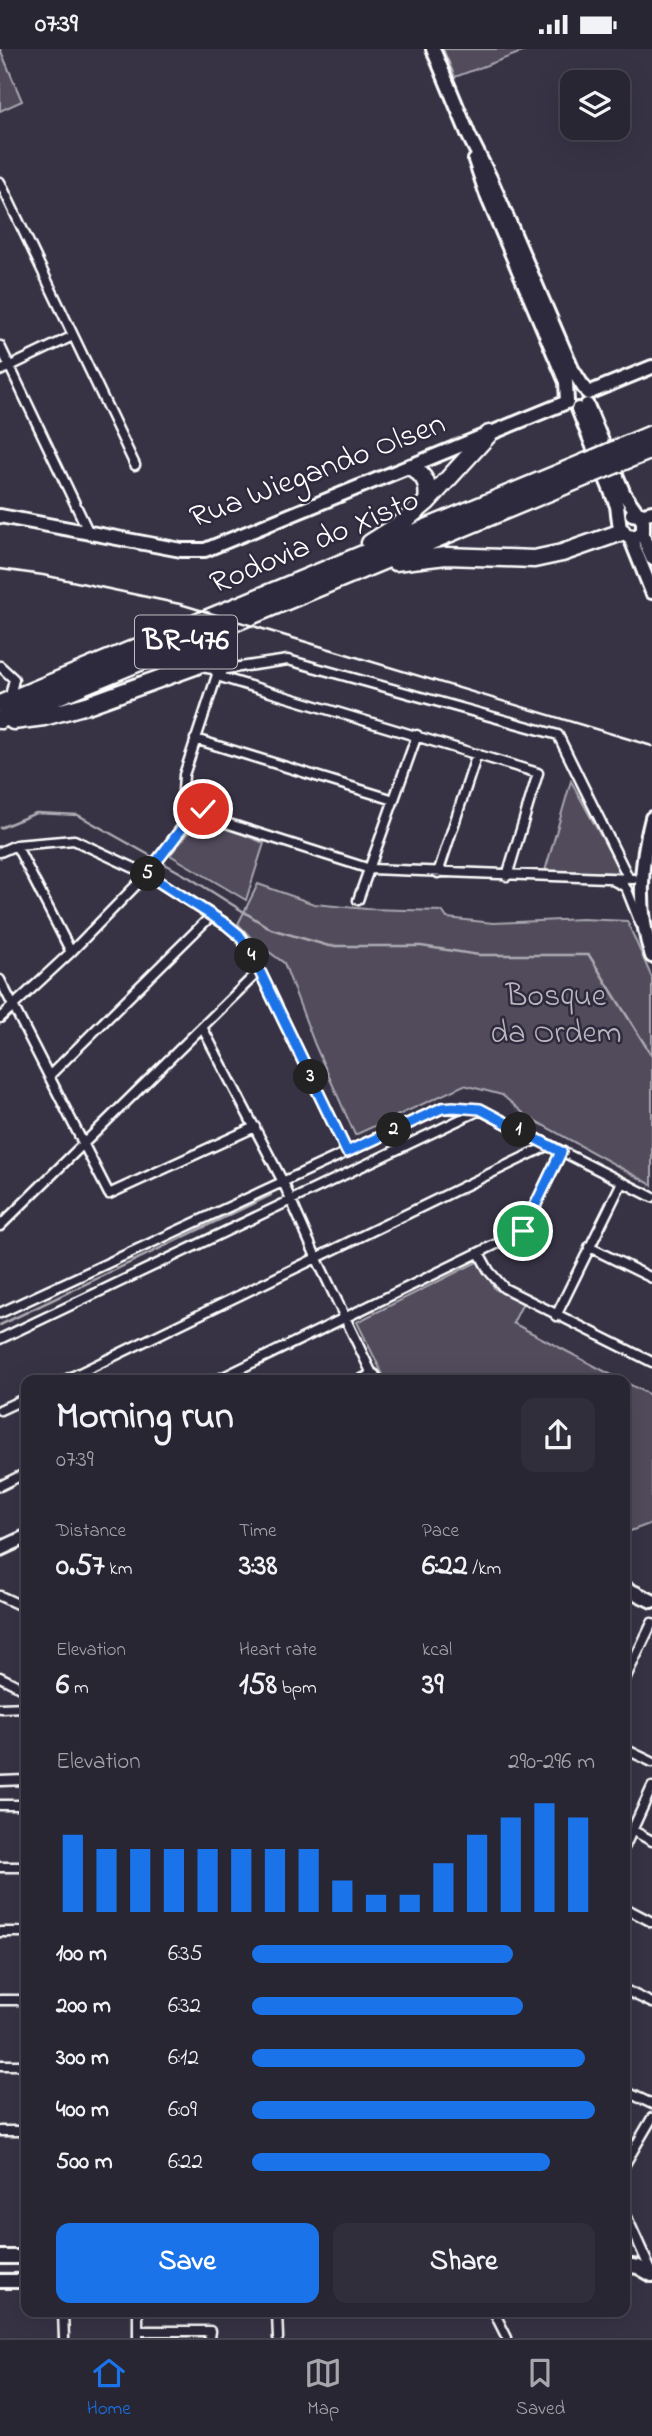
<!DOCTYPE html>
<meta charset="utf-8">
<style>
body{margin:0;font-family:"Indie Flower",sans-serif;background:#312e3c;color:#f1f3f6;height:100vh;display:flex;flex-direction:column;font-size:26px;white-space:nowrap}
*{box-sizing:border-box;margin:0}
p{font-size:23px;color:#a5a5ac}
.icon{flex:none;width:38px;height:38px;fill:none;stroke:currentColor;stroke-width:2;stroke-linecap:round;stroke-linejoin:round}
.map{position:relative;flex:1;overflow:hidden}
.panel{position:absolute;left:21px;top:1326px;width:609px;height:942px;display:flex;flex-direction:column;background:#292634;border-radius:14px;box-shadow:0 7px 28px #0002,0 0 0 2px #45434f}
.panel>*{flex:none}
.controls{position:absolute;left:560px;top:21px;display:grid;gap:14px}
.controls a{display:grid;place-items:center;width:70px;height:70px;border-radius:14px;background:#292634;box-shadow:0 7px 28px #0002,0 0 0 2px #45434f;font-size:35px}
.pin{position:absolute;display:grid;place-items:center;width:60px;height:60px;color:#fff;margin:-30px;border:4px solid #fff;border-radius:50%;box-shadow:0 2px 7px #0007}
.km{position:absolute;width:35px;height:35px;margin:-18px;border-radius:50%;background:#222;color:#fff;font-size:19px;line-height:35px;text-align:center}
.round{display:grid;place-items:center;flex:none;width:74px;height:74px;border-radius:14px;background:#312e3c}
.summary{display:flex;align-items:center;justify-content:space-between;height:119px;padding:0 35px}
h1{font-size:38px;font-weight:700;line-height:52px}
.metrics{display:grid;grid-template-columns:repeat(3,1fr);gap:10px;height:119px;padding:7px 35px}
.metrics div{display:grid;align-content:center}
.metrics b{font-size:30px;font-weight:700}
.metrics small{font-size:19px;font-weight:400}
.metrics p{font-size:19px}
.chart{height:196px;padding:14px 35px}
.chart p{display:flex;justify-content:space-between}
.chart svg{width:100%;height:126px;margin-top:7px;stroke:#1a73e8;stroke-width:6}
.cta{display:flex;gap:14px;margin-top:auto;padding:14px 35px}
.cta a{flex:1;height:80px;border-radius:14px;background:#1a73e8;color:#fff;font-size:28px;font-weight:700;line-height:80px;text-align:center}
.cta a+a{background:#312e3c;color:#f1f3f6}
ul{padding:0 35px;list-style:none;font-size:23px}
li{display:grid;grid-template-columns:112px 84px 1fr;align-items:center;height:52px}
li i{height:18px;border-radius:9px;background:#1a73e8}
.status{display:flex;justify-content:space-between;align-items:center;height:49px;padding:0 35px;background:#292634;direction:ltr}
.status svg{height:19px;fill:currentColor}
.tabs{display:flex;justify-content:space-around;align-items:center;height:98px;border-top:2px solid #45434f;background:#292634;font-size:19px;color:#a5a5ac}
.tabs a{display:grid;justify-items:center;gap:4px}
.tabs .selected{color:#1a73e8}
.map>svg:first-child{display:block}
.green{fill:#514c5c;stroke:#a8a6ae;stroke-width:2}
.lines{fill:none;stroke-linecap:round;stroke-linejoin:round}
.stream{stroke:#adabb2;stroke-width:2.5}
.street-casing{stroke:#fff;stroke-width:13}
.secondary-casing{stroke:#fff;stroke-width:18}
.highway-casing{stroke:#fff;stroke-width:21}
.street{stroke:#2f2a3d;stroke-width:8}
.secondary{stroke:#2f2a3d;stroke-width:12}
.highway{stroke:#2f2a3d;stroke-width:16}
.rail{stroke:#fff;stroke-width:2.5}
.highway-bridge-casing{stroke:#fff;stroke-width:21;stroke-linecap:butt}
.highway-bridge{stroke:#2f2a3d;stroke-width:16}
.route-casing{stroke:#fff;stroke-width:14}
.route{stroke:#1a73e8;stroke-width:9}
.labels{text-anchor:middle;dominant-baseline:central;stroke-width:5;stroke-linejoin:round;paint-order:stroke}
.shield{fill:#2f2a3d;stroke:#c1bfc5;stroke-width:2}
.shield-label{font-size:30px;font-weight:bold;fill:#fff}
.street-label{font-size:32px;fill:#fff;stroke:#2f2a3d}
.park-label{font-size:32px;fill:#b9b7be;stroke:#2f2a3d}
</style>
<div class="status"><b>07:39</b><svg viewBox="0 0 49 12"><path d="M0 12V9h3v3zM5 12V6h3v6zM10 12V3h3v9zM15 12V0h3v12zM26 1h20v11H26zM47 4h2v5h-2z"/></svg></div>
<div class="map">
<svg width="652" height="2289" viewBox="0 0 652 2289">
<rect width="100%" height="100%" fill="#373345"/>
<filter id="ink" filterUnits="userSpaceOnUse"><feTurbulence type="fractalNoise" baseFrequency=".0143" numOctaves="2"/><feDisplacementMap in="SourceGraphic" scale="14" xChannelSelector="R" yChannelSelector="G"/><feConvolveMatrix kernelMatrix="1 2 1 2 8 2 1 2 1" color-interpolation-filters="sRGB"/></filter>
<g filter="url(#ink)">
<path class="green" d="M0 0 22 52 0 62Z
M443 0H530L455 28Z
M571 732 621 824 545 822Z
M204 775C225 777 244 786 264 794L246 851 170 806 193 779Z
M258 835 314 855 367 860 442 862 447 869 493 874 582 870 627 872 652 929V1136L528 1068 502 1046 464 1036 355 1086 315 996 284 914 253 891 238 875Z
M479 1212 495 1240 523 1254 513 1274 623 1332H386L357 1273Z
M625 1333 652 1347V1474L625 1484Z"/>
<g class="lines">
<path class="stream" d="M0 779 36 764 78 766 190 829 271 880 329 897H421L479 906H589L652 1007
M0 1276 271 1146
M0 2224H26"/>
<g class="street-casing">
<path id="street" d="M0 133 135 416
M0 297 89 484
M0 322 73 287
M0 617 14 630 9 652
M195 617 219 621 288 611 558 686 629 830
M217 627 538 724 507 827
M195 690 394 751
M186 763a9 9 0 1 1 18 0a9 9 0 1 1-18 0Z
M190 756 183 742 184 726 218 623
M199 771 226 774 370 820 633 830
M16 796 71 903
M0 803 16 796 74 791 147 825 227 876 239 886 249 900 347 1103
M438 824 477 705
M612 831 624 837 627 841 640 874
M358 851 417 686
M0 931 109 1145 255 1078
M0 969 71 903 147 825 189 770
M202 978 283 1133 316 1208 373 1327
M49 1027 212 866
M0 1177 259 922
M589 1198 652 1229
M479 1204 489 1222 504 1239 652 1313
M0 1264 442 1059 480 1061 652 1148
M556 1267 622 1133
M0 1290 478 1062
M63 1332 549 1096
M215 1332 523 1182 561 1103
M0 1361 26 1349
M0 1437 26 1424
M0 1547 26 1559
M0 1628 26 1641
M625 1630 652 1574
M0 1659 26 1658
M625 1700 652 1713
M0 1732 26 1731
M0 1756H26
M632 1781 652 1792
M625 1797 652 1738
M0 1818H26
M625 1859 652 1873
M0 1883H26
M625 1941 652 1954
M0 1951H26
M0 2016H26
M625 2042 652 2055
M0 2082H26
M625 2115 652 2069
M625 2164 652 2224
M63 2263 64 2289
M138 2263V2289
M277 2263 278 2289
M494 2263 507 2289
M138 2282H210L209 2289"/>
</g>
<g class="secondary-casing">
<path id="secondary" d="M433 0 469 87 491 131 572 320 584 339
M475 111 488 149 566 333 567 353
M588 344 652 318
M578 360 617 457 620 480 627 487 636 488 643 482V472L624 445 587 356
M632 465 638 466 652 463
M0 467 181 501H205L567 353
M642 484 652 509
M630 488 652 543
M652 769C640 813 637 864 652 907
M363 1332 373 1327 375 1332
M0 1500 26 1488
M625 1539 652 1552
M0 2208H26
M625 2216 638 2218 652 2226
M0 2232H26"/>
</g>
<g class="highway-casing">
<path id="highway" d="M616 400 652 385
M622 413 652 401
M411 418C426 427 429 436 427 453
M370 494 403 473 427 453 489 385
M395 513 446 507 534 510 562 504 622 483
M219 621 223 605 222 595
M0 655 588 412
M0 671 593 425
M13 672 44 668 87 656 195 617 222 595 227 577"/>
</g>
<use href="#street" class="street"/>
<use href="#secondary" class="secondary"/>
<use href="#highway" class="highway"/>
<path class="rail" d="M0 520 43 526 180 555 652 697"/>
<g class="highway-bridge-casing">
<path id="highway-bridge" d="M588 412 616 400
M593 425 622 413"/>
</g>
<use href="#highway-bridge" class="highway-bridge"/>
</g>
</g>
<g class="lines" filter="url(#ink)">
<g class="route-casing">
<path id="route" d="M203 760 202 769 197 772 189 770 147 825 227 876 239 886 249 900 347 1103 442 1059 453 1058 480 1060 561 1103 523 1182"/>
</g>
<use href="#route" class="route"/>
</g>
<g class="labels">
<rect class="shield" x="135" y="566.5" width="102" height="53" rx="5"/>
<g class="shield-label">
<text x="186" y="593">BR-476</text>
</g>
<g class="street-label">
<text transform="translate(318 423) rotate(-21)">Rua Wiegando Olsen</text>
<text transform="translate(315 494) rotate(-23)">Rodovia do Xisto</text>
</g>
<g class="park-label">
<text x="556" y="948">Bosque<tspan x="556" dy="37">da Ordem</tspan></text>
</g>
</g>
</svg>
<div class="controls">
<a><svg class="icon" aria-label="layers" viewBox="0 0 24 24"><path d="M12 4l9 5-9 5-9-5zM3 14l9 5 9-5"/></svg></a>
</div>
<div class="pin" style="left:523px;top:1182px;background:#1e9e55"><svg class="icon" aria-label="arrive" viewBox="0 0 24 24"><path d="M6 21V4h12l-3 4 3 4H6"/></svg></div>
<div class="pin" style="left:203px;top:760px;background:#d93025"><svg class="icon" aria-label="check" viewBox="0 0 24 24"><path d="M5 12l5 5 9-10"/></svg></div>
<b class="km" style="left:519px;top:1081px">1</b>
<b class="km" style="left:394px;top:1081px">2</b>
<b class="km" style="left:311px;top:1028px">3</b>
<b class="km" style="left:252px;top:907px">4</b>
<b class="km" style="left:148px;top:825px">5</b>
<section class="panel">
<div class="summary"><div><h1>Morning run</h1><p>07:39</p></div><a class="round"><svg class="icon" aria-label="share" viewBox="0 0 24 24"><path d="M12 15V3M7 8l5-5 5 5M5 13v7h14v-7"/></svg></a></div>
<div class="metrics">
<div><p>Distance</p><b>0.57<small> km</small></b></div>
<div><p>Time</p><b>3:38</b></div>
<div><p>Pace</p><b>6:22<small> /km</small></b></div>
</div>
<div class="metrics">
<div><p>Elevation</p><b>6<small> m</small></b></div>
<div><p>Heart rate</p><b>158<small> bpm</small></b></div>
<div><p>kcal</p><b>39</b></div>
</div>
<div class="chart"><p><span>Elevation</span>290–296 m</p>
<svg viewBox="0 0 160 44" preserveAspectRatio="none"><path d="M5 44V17M15 44V22M25 44V22M35 44V22M45 44V22M55 44V22M65 44V22M75 44V22M85 44V33M95 44V38M105 44V38M115 44V27M125 44V17M135 44V11M145 44V6M155 44V11"/></svg>
</div>
<ul>
<li><b>100 m</b>6:35<i style="width:76%"></i></li>
<li><b>200 m</b>6:32<i style="width:79%"></i></li>
<li><b>300 m</b>6:12<i style="width:97%"></i></li>
<li><b>400 m</b>6:09<i style="width:100%"></i></li>
<li><b>500 m</b>6:22<i style="width:87%"></i></li>
</ul>
<div class="cta"><a>Save</a><a>Share</a></div>
</section>
</div>
<nav class="tabs">
<a class="selected"><svg class="icon" aria-label="home" viewBox="0 0 24 24"><path d="M3 11l9-7 9 7M6 9v11h12V9"/></svg>Home</a>
<a><svg class="icon" aria-label="map" viewBox="0 0 24 24"><path d="M3 6l6-2 6 2 6-2v14l-6 2-6-2-6 2zM9 4v14M15 6v14"/></svg>Map</a>
<a><svg class="icon" aria-label="saved" viewBox="0 0 24 24"><path d="M7 4h10v16l-5-4-5 4z"/></svg>Saved</a>
</nav>
